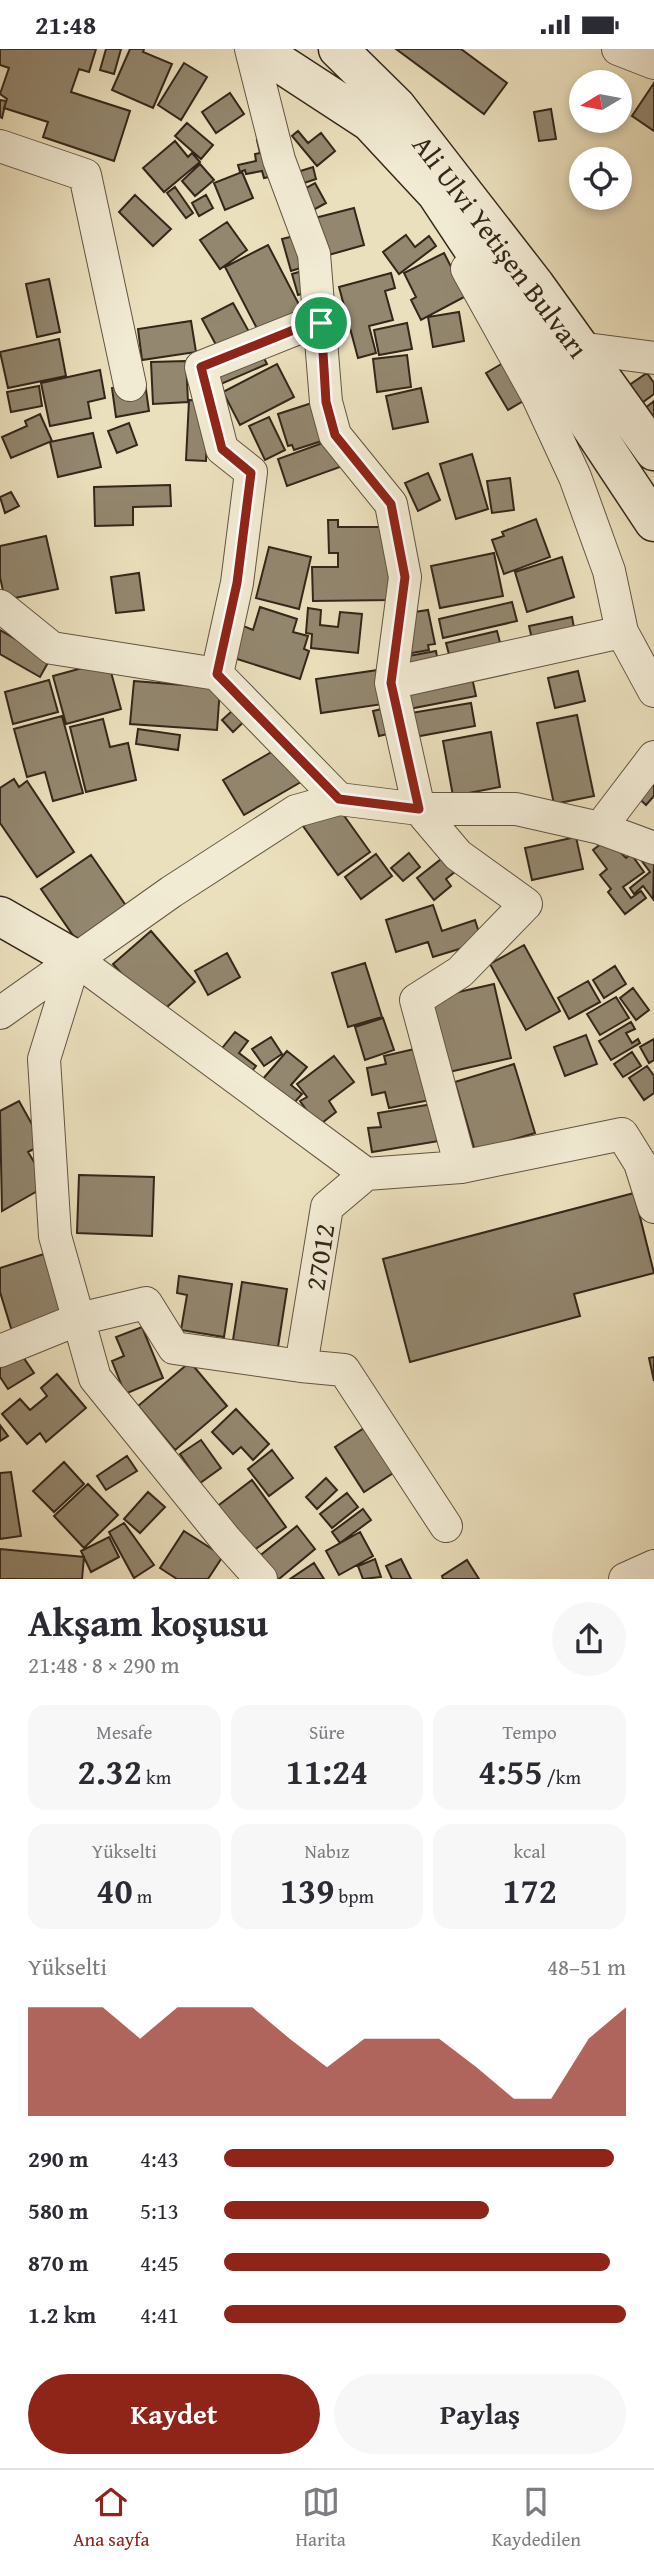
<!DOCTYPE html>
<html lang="tr">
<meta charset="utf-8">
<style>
body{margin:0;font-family:"Gentium Book Plus",serif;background:#f7f7f7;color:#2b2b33;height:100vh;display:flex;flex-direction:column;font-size:26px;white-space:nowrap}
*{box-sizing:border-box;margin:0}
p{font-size:23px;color:#7c7c81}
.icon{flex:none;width:38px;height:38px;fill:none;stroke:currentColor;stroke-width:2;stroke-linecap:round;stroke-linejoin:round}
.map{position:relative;height:1530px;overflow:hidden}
.panel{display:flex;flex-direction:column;background:#fff;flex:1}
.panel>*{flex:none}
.needle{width:46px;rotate:260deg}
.buttons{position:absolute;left:569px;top:21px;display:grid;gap:14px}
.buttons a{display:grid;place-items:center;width:63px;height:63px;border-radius:50%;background:#fff;box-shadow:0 4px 10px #0003;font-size:35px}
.pin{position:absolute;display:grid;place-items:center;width:60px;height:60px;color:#fff;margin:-30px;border:4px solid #fff;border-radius:50%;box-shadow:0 2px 7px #0007}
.round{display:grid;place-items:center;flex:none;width:74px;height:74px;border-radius:37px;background:#f7f7f7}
.overview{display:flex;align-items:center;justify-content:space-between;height:119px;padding:0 28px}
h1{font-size:38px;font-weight:800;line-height:52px}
.stats{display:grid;grid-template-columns:repeat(3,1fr);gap:10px;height:119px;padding:7px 28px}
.stats div{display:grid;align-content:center;border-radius:18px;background:#f7f7f7;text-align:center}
.stats b{font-size:35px;font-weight:800}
.stats small{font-size:19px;font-weight:400}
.stats p{font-size:19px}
.chart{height:196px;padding:14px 28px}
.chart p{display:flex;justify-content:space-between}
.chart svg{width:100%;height:126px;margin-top:7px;fill:#8f2418;opacity:.7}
.primary-button{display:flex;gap:14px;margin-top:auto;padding:14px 28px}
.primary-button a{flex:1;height:80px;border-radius:42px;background:#8f2418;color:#fff;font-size:28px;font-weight:800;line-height:80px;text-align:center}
.primary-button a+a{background:#f7f7f7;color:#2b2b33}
ul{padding:0 28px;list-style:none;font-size:23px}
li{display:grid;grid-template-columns:112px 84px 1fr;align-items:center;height:52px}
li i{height:18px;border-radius:9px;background:#8f2418}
.status{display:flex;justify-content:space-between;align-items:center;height:49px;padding:0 35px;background:#fff;direction:ltr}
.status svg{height:19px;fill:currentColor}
.menu{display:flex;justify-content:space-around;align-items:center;height:98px;border-top:2px solid #e1e1e2;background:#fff;font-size:19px;color:#7c7c81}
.menu a{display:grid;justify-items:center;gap:4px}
.menu .on{color:#8f2418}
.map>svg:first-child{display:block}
.building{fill:#93876f;stroke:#34261a;stroke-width:2}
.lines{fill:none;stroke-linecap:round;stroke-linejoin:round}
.minor-casing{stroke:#625443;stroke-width:34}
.secondary-casing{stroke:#34261a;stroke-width:41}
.minor{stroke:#f2ebd4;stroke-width:32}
.secondary{stroke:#f2ebd4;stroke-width:38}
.route-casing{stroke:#fff;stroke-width:14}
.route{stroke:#8f2418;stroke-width:9}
.labels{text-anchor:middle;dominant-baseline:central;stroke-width:7;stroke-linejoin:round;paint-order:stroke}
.street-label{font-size:28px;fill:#34261a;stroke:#f2ebd4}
</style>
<div class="status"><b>21:48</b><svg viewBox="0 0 49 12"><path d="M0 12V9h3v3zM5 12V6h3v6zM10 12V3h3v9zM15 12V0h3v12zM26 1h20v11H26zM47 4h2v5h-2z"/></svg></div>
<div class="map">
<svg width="654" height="1530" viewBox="0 0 654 1530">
<rect width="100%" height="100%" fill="#ebe0bd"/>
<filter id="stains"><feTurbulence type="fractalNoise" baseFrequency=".00286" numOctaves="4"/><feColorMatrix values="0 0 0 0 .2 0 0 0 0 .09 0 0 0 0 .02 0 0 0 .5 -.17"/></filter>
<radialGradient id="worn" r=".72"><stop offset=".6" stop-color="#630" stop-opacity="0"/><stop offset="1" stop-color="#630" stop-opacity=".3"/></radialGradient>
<path class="building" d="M0 0H96L89 23 79 20 71 43 130 62 114 112 43 88 48 73 4 59 7 50 0 45 9 19 0 16Z
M106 0H121L114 25 100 21Z
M130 0H144L143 3 172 15 153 59 112 41Z
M396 0H461L507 34 484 65Z
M184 14 207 28 181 71 158 56Z
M654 34V82L632 67Z
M230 44 244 65 216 84 202 63Z
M0 51 6 52 2 69 0 68Z
M551 60 556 90 539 92 534 63Z
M187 74 213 96 201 110 175 87Z
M298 82 308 94 321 84 335 102 317 117 292 87Z
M269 89 279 126 264 129 262 122 246 125 245 121 240 123 238 116 256 112 255 105 260 104 257 91Z
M175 92 188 108 192 104 200 113 164 143 143 119Z
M200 115 214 131 195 147 182 132Z
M313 118 316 130 292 138 288 126Z
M242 123 253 149 225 161 214 134Z
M315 134 326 154 306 165 295 145Z
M175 138 193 164 186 169 167 144Z
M135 146 171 180 153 197 119 163Z
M206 146 213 159 199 167 192 154Z
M354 159 364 196 318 209 307 171Z
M227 173 247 201 220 220 200 191Z
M302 185 310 216 291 222 282 190Z
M406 186 415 198 429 187 436 197 399 225 383 203Z
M268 196 307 271 264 293 225 218Z
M444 204 466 247 421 271 411 251 416 248 404 224Z
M309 220 315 241 298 246 292 225Z
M391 224 395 239 385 242 393 271 369 277 376 304 358 309 339 238Z
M49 230 60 283 37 288 26 235Z
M233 254 253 290 222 307 202 270Z
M459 263 464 292 433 298 428 268Z
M191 272 196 303 142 311 138 280Z
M407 274 412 300 379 306 374 281Z
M59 290 66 327 8 339 0 303Z
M259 299 267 315 214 338 206 322Z
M407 306 411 338 377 343 373 310Z
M186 312 188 353 153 355 151 313Z
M503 314 525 351 508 361 486 324Z
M277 315 294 348 240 376 223 343Z
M100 321 105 349 88 353 91 369 50 377 41 334Z
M647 324 654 334V345L635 359 622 341Z
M145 334 149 362 116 368 112 339Z
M39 337 42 357 11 363 7 343Z
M421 339 428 373 393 380 386 347Z
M189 351 208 352 206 412 186 411Z
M318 352 331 389 294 401 292 396 288 397 278 365Z
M654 352V382L639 364Z
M40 365 52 392 11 409 2 388 27 377 25 372Z
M269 368 285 401 265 411 249 377Z
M129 374 137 396 117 404 108 382Z
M93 384 101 418 58 428 50 393Z
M331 391 340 418 287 437 278 410Z
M472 405 488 460 456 470 440 415Z
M428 424 440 451 418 462 405 434Z
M510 429 514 461 492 464 487 432Z
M170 436 171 457 133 458V476L95 477 94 438Z
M11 443 19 457 5 464 0 448Z
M536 470 550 508 504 525 492 491 504 487 502 483Z
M328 471H338V478H389L390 551 313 552 312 518H338V504H329Z
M46 487 58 540 5 551 0 528V497Z
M269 498 311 508 299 560 256 549Z
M494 504 503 547 440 559 431 517Z
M562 508 574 548 527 563 515 523Z
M139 524 144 561 116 564 111 528Z
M512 553 517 572 443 589 439 570Z
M260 558 297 570 293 583 308 587 304 600 309 602 300 630 231 608 241 576 253 581Z
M308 559 321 561 320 576 338 578 340 563 362 565 358 604 311 599 312 585 306 584Z
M428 561 435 595 428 596 429 601 406 605 415 563Z
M572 568 576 590 534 599 529 577Z
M0 581 50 610 40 628 0 605Z
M497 582 502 601 451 613 446 594Z
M436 602 439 619 407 626 403 608Z
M108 612 121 660 66 675 53 627Z
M378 621 383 655 321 664 316 630Z
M578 622 585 652 555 659 548 629Z
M471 624 476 647 409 660 404 637Z
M49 631 58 663 13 675 5 643Z
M134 632 220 639 217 681 130 675Z
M242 653 252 665 233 683 222 671Z
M471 654 475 677 409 689 405 665Z
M390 658 396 683 379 687 373 662Z
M577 666 594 747 554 755 537 674Z
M62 667 83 744 53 752 45 723 27 728 14 680Z
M103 670 110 698 128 694 136 731 86 743 70 678Z
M138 680 180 686 178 701 136 695Z
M491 683 500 738 453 747 443 692Z
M280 698 301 733 244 766 223 731Z
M654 715V747L646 756 630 741Z
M14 730 19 738 27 732 74 803 37 828 0 774V739Z
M335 754 370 803 338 826 303 777Z
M576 788 583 820 532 831 525 799Z
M607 790 626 809 631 805 644 823 623 838 631 849 641 842 646 849 625 865 608 843 611 840 600 826 607 820 593 801Z
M409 804 420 818 403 832 391 819Z
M376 805 392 827 361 850 345 828Z
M91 806 129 861 79 895 41 840Z
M445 807 456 822 446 830 451 837 434 851 417 829Z
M641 811 654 812 653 850 643 837 634 845 630 839 650 823Z
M433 856 442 882 475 871 482 893 433 908 428 893 396 903 386 871Z
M151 882 195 933 158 966 113 915Z
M524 896 560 962 526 981 490 915Z
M227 904 240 928 208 946 195 922Z
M365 914 382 968 348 978 332 924Z
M615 917 626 935 604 949 593 931Z
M588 932 600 953 569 970 558 949Z
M494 935 511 1009 440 1025 423 951Z
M633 939 649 961 636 971 620 949Z
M616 948 629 969 600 986 587 965Z
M383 969 394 1001 365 1011 355 978Z
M631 973 635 980 626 984 632 994 638 990 640 994 611 1011 599 992Z
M235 983 248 992 239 1004 256 1017 245 1031 215 1008Z
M586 986 597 1015 565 1027 554 998Z
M271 988 282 1005 264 1017 252 1000Z
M654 990V1011L649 1014 640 998Z
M419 999 430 1051 389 1059 385 1043 372 1046 367 1019 386 1015 384 1007Z
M287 1002 307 1018 291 1036 302 1045 292 1056 262 1031Z
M632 1003 641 1017 623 1028 614 1015Z
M334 1007 354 1033 329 1052 336 1063 318 1077 300 1052 307 1048 297 1035Z
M514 1015 535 1084 475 1102 455 1033Z
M647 1017 654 1027V1044L644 1051 629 1029Z
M19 1052 43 1095 28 1103 48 1136 2 1162 0 1062Z
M439 1054 445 1091 372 1103 368 1079 381 1078 378 1064Z
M79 1126 154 1128 152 1187 77 1184Z
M634 1144 654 1224 574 1245 580 1267 410 1313 383 1210Z
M47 1204 69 1272 14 1289 0 1243V1219Z
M179 1227 232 1235 224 1288 181 1281 187 1246 177 1244Z
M242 1233 287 1240 278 1298 233 1291Z
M142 1278 163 1329 125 1345 112 1312 124 1307 116 1288Z
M19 1302 34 1324 8 1340 0 1328V1315Z
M654 1308V1332L649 1309Z
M190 1313 227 1357 175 1401 138 1357Z
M57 1325 86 1359 46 1393 40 1384 27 1395 2 1365 20 1350 30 1361 47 1347 41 1339Z
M236 1360 269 1395 253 1411 241 1398 233 1405 212 1383Z
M375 1372 404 1417 364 1443 335 1398Z
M0 1376 8 1387 0 1392Z
M201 1391 221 1419 200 1434 180 1405Z
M272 1401 293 1429 269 1447 248 1420Z
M127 1407 137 1422 106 1441 97 1427Z
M64 1413 84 1435 54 1463 33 1442Z
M11 1423 21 1487 0 1490V1424Z
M326 1429 337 1441 317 1460 306 1448Z
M252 1431 286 1478 249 1505 215 1459Z
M88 1435 118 1466 84 1499 54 1467Z
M148 1443 165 1458 140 1484 124 1470Z
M347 1444 358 1458 332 1479 320 1465Z
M363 1460 371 1471 340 1494 332 1483Z
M124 1474 154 1516 134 1529 109 1483Z
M297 1477 315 1500 279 1530H274L257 1509Z
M184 1482 223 1507 208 1530H177L160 1519Z
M360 1483 373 1507 339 1526 326 1502Z
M109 1488 119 1508 91 1523 81 1502Z
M0 1500 84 1508 82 1530H0Z
M375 1510 381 1528 363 1530 358 1517Z
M401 1510 411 1530H392L386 1517Z
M467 1511 479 1530H443L442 1527Z
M314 1514 324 1530H290Z"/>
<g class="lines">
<g class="minor-casing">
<path id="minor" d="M251 0 279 111 314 205 326 353 335 386 391 455 405 528 391 634 419 760 458 806 526 855 460 923 416 951 461 1118
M618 0 654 14
M0 97 85 126 130 336
M467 220 538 348 575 428 609 522 622 583 654 642
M579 299 654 309
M0 557 52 599 217 625 339 750
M217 625 237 534 251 423 222 400 201 318 321 270
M391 634 622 583
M600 779 654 708
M75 910 44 1010 55 1187 95 1329 226 1491 261 1530
M75 910 366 1125
M0 964 171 843 296 762 339 750 419 760H516L600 779 654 799
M0 1302 79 1270 146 1254 174 1299 301 1317 327 1158 366 1125 461 1118 622 1085 640 1114 654 1158
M301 1317 344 1321 446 1477
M625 1530 654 1517"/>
</g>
<g class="secondary-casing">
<path id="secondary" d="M258 0 370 73 436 144 654 473
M338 0 396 57 535 236 654 402
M0 867 75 910"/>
</g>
<use href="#minor" class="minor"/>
<use href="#secondary" class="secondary"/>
</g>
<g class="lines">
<g class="route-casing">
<path id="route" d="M321 270 326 353 335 386 391 455 405 528 391 634 419 760 339 750 217 625 237 534 251 424 222 400 201 318Z"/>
</g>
<use href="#route" class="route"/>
</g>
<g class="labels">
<g class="street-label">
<text transform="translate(501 197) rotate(53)">Ali Ulvi Yetişen Bulvarı</text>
<text transform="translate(319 1208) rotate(-81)">27012</text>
</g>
</g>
<rect width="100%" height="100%" filter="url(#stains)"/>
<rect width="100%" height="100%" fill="url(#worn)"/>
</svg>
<div class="buttons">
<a><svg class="needle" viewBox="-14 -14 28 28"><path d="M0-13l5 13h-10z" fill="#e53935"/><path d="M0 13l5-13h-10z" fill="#7c7c81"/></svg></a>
<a><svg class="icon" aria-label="locate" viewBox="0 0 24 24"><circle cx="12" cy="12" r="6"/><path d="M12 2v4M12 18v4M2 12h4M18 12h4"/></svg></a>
</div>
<div class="pin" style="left:321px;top:274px;background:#1e9e55"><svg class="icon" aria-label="arrive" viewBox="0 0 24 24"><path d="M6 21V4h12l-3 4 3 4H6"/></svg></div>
</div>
<section class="panel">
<div class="overview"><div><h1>Akşam koşusu</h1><p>21:48 · 8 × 290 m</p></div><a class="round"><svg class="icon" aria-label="share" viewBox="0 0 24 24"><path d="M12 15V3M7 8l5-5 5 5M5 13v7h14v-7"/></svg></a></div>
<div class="stats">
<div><p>Mesafe</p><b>2.32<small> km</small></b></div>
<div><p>Süre</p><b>11:24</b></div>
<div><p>Tempo</p><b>4:55<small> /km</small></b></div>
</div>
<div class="stats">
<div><p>Yükselti</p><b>40<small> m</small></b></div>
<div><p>Nabız</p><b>139<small> bpm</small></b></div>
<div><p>kcal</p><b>172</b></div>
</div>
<div class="chart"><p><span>Yükselti</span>48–51 m</p>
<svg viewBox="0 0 160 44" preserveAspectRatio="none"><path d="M0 44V6L10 6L20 6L30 17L40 6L50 6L60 6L70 17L80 27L90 17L100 17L110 17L120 27L130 38L140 38L150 17L160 6V44z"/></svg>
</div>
<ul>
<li><b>290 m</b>4:43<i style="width:97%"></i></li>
<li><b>580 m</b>5:13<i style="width:66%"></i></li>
<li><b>870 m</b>4:45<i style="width:96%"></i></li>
<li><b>1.2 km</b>4:41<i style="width:100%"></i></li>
</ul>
<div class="primary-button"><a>Kaydet</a><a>Paylaş</a></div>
</section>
<nav class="menu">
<a class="on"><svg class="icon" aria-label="home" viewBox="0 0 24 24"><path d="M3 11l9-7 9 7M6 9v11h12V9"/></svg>Ana sayfa</a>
<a><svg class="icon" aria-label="map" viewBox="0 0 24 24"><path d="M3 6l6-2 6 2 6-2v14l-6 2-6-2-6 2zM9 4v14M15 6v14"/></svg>Harita</a>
<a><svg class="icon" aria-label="saved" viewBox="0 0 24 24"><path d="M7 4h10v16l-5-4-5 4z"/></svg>Kaydedilen</a>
</nav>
